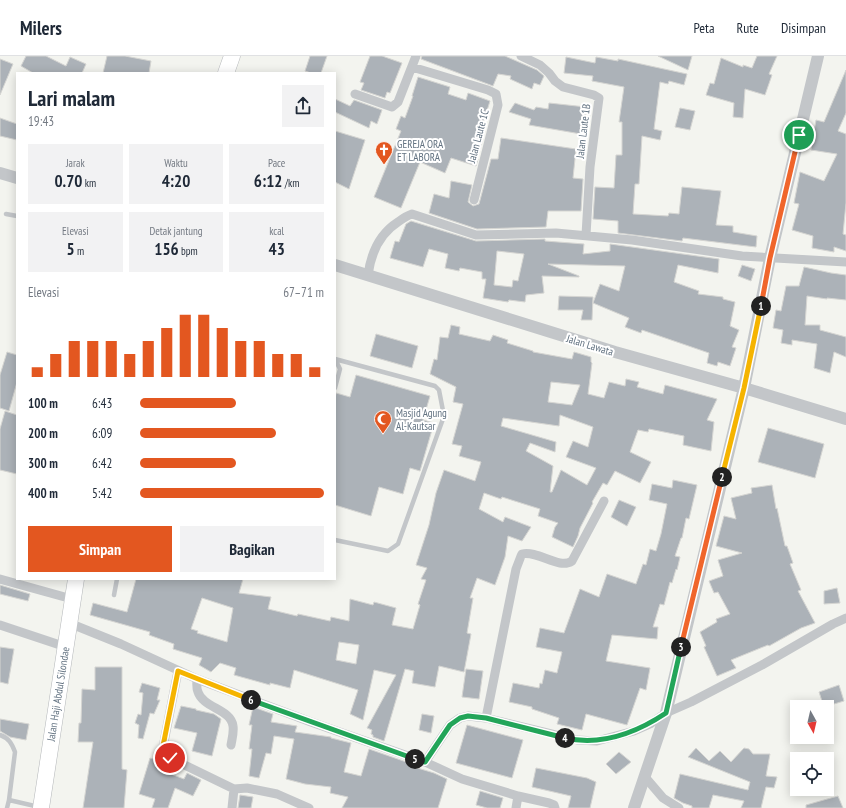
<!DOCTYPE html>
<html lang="id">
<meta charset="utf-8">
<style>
body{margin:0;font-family:"PT Sans Narrow",sans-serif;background:#f2f2f3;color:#1f2937;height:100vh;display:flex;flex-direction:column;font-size:15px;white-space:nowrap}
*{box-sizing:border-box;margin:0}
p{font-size:13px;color:#747a83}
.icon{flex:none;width:22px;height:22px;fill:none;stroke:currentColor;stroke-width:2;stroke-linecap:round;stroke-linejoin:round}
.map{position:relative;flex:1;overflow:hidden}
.side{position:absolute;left:16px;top:16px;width:320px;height:508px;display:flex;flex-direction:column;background:#fff;border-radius:0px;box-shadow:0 2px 10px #0003}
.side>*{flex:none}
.needle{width:26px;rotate:172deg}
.buttons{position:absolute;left:790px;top:644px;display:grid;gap:8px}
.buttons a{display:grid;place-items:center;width:44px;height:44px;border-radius:0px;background:#fff;box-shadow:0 2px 10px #0003;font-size:20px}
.pin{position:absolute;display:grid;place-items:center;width:34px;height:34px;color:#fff;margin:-17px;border:2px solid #fff;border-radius:50%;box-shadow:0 1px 4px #0007}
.km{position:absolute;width:20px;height:20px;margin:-10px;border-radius:50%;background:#222;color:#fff;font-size:11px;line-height:20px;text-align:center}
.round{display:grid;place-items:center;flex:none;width:42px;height:42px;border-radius:0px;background:#f2f2f3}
.summary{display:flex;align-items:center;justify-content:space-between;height:68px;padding:0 12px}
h1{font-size:22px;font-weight:700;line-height:30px}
.stats{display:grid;grid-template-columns:repeat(3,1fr);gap:6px;height:68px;padding:4px 12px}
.stats div{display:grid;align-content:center;border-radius:0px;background:#f2f2f3;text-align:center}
.stats b{font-size:17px;font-weight:700}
.stats small{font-size:11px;font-weight:400}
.stats p{font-size:11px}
.chart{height:112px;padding:8px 12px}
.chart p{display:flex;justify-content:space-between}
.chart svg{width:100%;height:72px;margin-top:4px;stroke:#e35720;stroke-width:6}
.primary-button{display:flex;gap:8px;margin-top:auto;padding:8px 12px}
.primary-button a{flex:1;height:46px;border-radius:0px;background:#e35720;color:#fff;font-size:16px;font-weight:700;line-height:46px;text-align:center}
.primary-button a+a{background:#f2f2f3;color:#1f2937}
ul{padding:0 12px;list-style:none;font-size:13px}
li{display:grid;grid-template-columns:64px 48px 1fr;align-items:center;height:30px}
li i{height:10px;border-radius:5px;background:#e35720}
header{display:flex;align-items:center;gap:24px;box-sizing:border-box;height:56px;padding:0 20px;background:#fff;border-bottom:1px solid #e0e1e3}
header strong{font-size:19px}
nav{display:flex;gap:22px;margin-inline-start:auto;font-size:14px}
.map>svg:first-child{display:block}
.building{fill:#acb2b8;stroke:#d5d5d2;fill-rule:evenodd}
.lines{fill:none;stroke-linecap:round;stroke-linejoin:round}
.trunk-casing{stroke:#b3b6b9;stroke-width:17}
.service{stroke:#c3c6c9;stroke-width:4.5}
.minor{stroke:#c3c6c9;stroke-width:9}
.tertiary{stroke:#c3c6c9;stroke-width:12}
.trunk{stroke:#fff;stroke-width:16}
.split-1-casing{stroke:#fff;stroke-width:8}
.split-2-casing{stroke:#fff;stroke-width:8}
.split-3-casing{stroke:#fff;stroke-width:8}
.split-4-casing{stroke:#fff;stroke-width:8}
.split-5-casing{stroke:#fff;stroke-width:8}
.split-6-casing{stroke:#fff;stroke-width:8}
.split-7-casing{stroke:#fff;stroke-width:8}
.split-1{stroke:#f0652b;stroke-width:5}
.split-2{stroke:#f5b400;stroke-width:5}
.split-3{stroke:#f0652b;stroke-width:5}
.split-4{stroke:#22a559;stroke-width:5}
.split-5{stroke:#22a559;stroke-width:5}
.split-6{stroke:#22a559;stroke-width:5}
.split-7{stroke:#f5b400;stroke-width:5}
.labels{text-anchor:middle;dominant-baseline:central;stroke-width:4;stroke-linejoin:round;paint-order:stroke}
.street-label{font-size:11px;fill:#627281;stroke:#fff}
.poi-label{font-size:11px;fill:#627281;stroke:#fff;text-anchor:start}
</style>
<header>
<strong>Milers</strong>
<nav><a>Peta</a><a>Rute</a><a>Disimpan</a></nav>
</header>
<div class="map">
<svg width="846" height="752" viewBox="0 0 846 752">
<rect width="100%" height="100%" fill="#f3f4ef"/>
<path class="building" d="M26 0H46L66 10 70 1 86 8 82 17H33L21 10Z
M107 0H125L151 5 149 17H103Z
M310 0H327L321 17H311L305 15Z
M370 0H382L402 7 390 37 387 36 385 42 361 34 364 27 360 26Z
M422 0H505L537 14 544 20 540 29 534 27 532 33 510 23 511 20 498 18 493 30 421 3Z
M658 0H692L688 14Z
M757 0H777L769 18 772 19 765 39 745 33 743 62 733 61 734 47 706 39 710 27 714 28 721 2 743 11V9L752 12Z
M566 1 595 7 596 1 618 5V3L687 18 684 29 669 25 668 28 660 26 654 73 662 75 660 84 642 80 639 128H635L633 158 668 160 669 157 679 158 682 131 721 135 716 169 733 170V176L757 180 756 191 683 182 682 185 618 177V165L593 163 595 131 614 132 616 99H622V66H619L624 31 592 25 593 20 564 17Z
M0 3 13 8 0 39Z
M846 14V57L838 75 846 78V147L843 178 846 179V195L834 191V196L812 192 813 180 792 174 799 148 794 147 800 116 824 125 837 98 811 94 816 64 824 66Z
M418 21 450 31 448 38 466 44 468 37 490 45 481 74 485 75 477 103H478L476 110 451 102 445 117 420 106 401 152 374 141 401 75 396 73 401 60 405 62 413 40H412Z
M335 43 350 50 354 44 382 54 377 68 371 65 369 72 335 56Z
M515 47 534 54 536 51 548 53 549 47 586 51 584 68H582L581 78 529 69 531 63 509 56Z
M680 52 695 55 690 74 675 71Z
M0 62 17 68V84L0 80Z
M335 75 365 84 349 133 335 126Z
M501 82 576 93 573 122 583 123 581 155H548L546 171 477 173 429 157 434 138 449 142 451 125 472 129 468 146 473 150 479 148 491 103H498Z
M411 165 476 185 545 183V185L584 188 583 198 610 195V188L719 203 718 217 678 209 674 226 699 235 698 238 723 241V243L735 246 730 270 739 274 732 291 736 292 730 310 718 306 717 310 707 307 709 297 642 274 641 277 625 271 629 262 593 247 600 228 619 235 625 210 548 208 579 220V221L542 220 544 237 526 239 525 246 509 244 508 246 483 242 486 223H482V216L460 212 459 215 445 212 448 198 429 193 423 211 390 202 395 185 399 186 406 168ZM497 195 524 198 518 225 513 224 512 231 494 229Z
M742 209 755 213 751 225 738 220Z
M804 211 831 217 846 219V244L827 242V243L807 240 805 269H820V274L846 281V301L834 296 830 317 814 312 817 288 792 284V289L781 287 783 274 773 272 776 254 781 255 786 230H799Z
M559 240 593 241 592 264H581L583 254H558Z
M451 269 460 271 459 278 490 285 493 279 508 284 507 287 533 295V296L572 303 574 296 591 301V306L592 307 588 338 604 342 609 326 625 330 626 323 639 326 637 331 663 338 665 329 717 343 707 364 714 366 711 395 683 389 684 380 649 373 648 376 638 374 630 396 651 406 640 427 615 415 607 429 603 427 592 446 593 447 580 472 578 480 573 491 552 481 555 471 558 467 538 460 540 453 502 441 501 443 484 437 479 453 503 466 505 461 531 471 522 485 508 480 505 501 495 529 477 522 470 542H473L467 577 471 578 464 616 439 610 435 631 412 627 414 615 405 613 384 685 373 681V679L371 678 372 674 367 672 396 619 374 614 363 664 350 658 358 634 294 614 290 632 270 627V629L234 619 236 612 220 607 211 616 199 609 202 602 173 593 174 588 149 579 150 576 90 559 93 547 127 556 136 523H243L239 537 271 541 268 553 297 560 298 558 330 565 331 561 349 565 350 543 373 549 374 546 396 552 392 569 413 573 420 549 418 548 426 524 421 523 427 512 416 509 429 469 436 437 444 414 475 425 481 406 459 400 462 390 452 388 463 348 453 346 456 331 430 318 434 303 437 304 440 281 448 282ZM551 326 580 329 572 349 548 346ZM560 359 593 371 588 391 573 385 566 401 596 412 587 429 561 414 552 436H550L553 410 526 395 530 387 555 396 556 386 501 370 503 362 559 370ZM202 542 233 552 227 586 197 577 198 575 191 573ZM339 586 359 589 356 608 336 604Z
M376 278 418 290 412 312 370 300Z
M7 296 17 299V326L9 355 0 352V319Z
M356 319 430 340 423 364 434 367 420 415 410 412 403 438 379 431 371 460 335 449V343L336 337 350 341Z
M5 355 17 359V418L0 414V373Z
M768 372 824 388 815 422 758 406Z
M673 424 697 429 689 463 686 462 682 482H681L675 500 680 501 677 514 676 513 672 527 670 526 664 549 660 548 653 571H658L657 583 612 579 606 605 650 612 646 634 640 632 627 669 586 658 582 674 557 668 559 662 532 653V651L509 646 513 627 539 632 540 627 542 628 545 614 557 617 562 596 536 591 540 572 564 577 580 533 599 541 607 518 636 528 643 508 646 509 650 493 656 495 661 478 667 448 649 444 652 428 672 432Z
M772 429 776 453 777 452 785 490H787L793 507 790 508 801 534 798 535 815 567 801 572 769 590 768 589 731 604 736 612 717 620 704 591 706 590 700 576 717 566 716 563 730 558 718 536 714 537 709 525 723 520 718 504 742 497 716 490 724 460 736 463 731 442 752 437 751 432Z
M619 444 636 451 627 470 611 461Z
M0 529 30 538 28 545 0 538Z
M837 532 840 547 824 548V535Z
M0 591 14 593 8 628 0 626Z
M95 611H122V713L127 714 124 752H83L93 686H78L79 667H81L82 633 95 634Z
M466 613 483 615 479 643 462 641Z
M142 627 160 632 157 644H160L154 658 150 657 143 683 138 682 139 669 135 667 138 658 141 659 143 637 139 636Z
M839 629 844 645 824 651 819 636Z
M181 650 196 653V654L214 658 221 663 212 700 192 695 197 677 174 672Z
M253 651 273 658 271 666 297 670 295 676 331 681V682L351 687 344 716 361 720 369 693 412 708 411 710 434 717 447 723 438 752H342L348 741 330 737 331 731 305 728 286 723 294 683 274 680 271 698 266 697 259 722 249 720 252 693H249L252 669H249Z
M422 658 434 660 431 677 419 674Z
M0 663 29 668 26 684 10 681 0 675Z
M467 669 523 684 512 722 456 707Z
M696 692 709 705 720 695 731 706 744 692 749 693 753 698H770L766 720 777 721 774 732 766 731 761 752H741L744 745 713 739 709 752H692V750L683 747 674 742 680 718 748 734 750 726 688 701Z
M619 696 631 706 616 718 606 708Z
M150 702 163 706 160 714 184 723 187 717 201 724 193 740 175 732 168 752H152L155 743 139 738Z
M536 712 587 722 596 726 590 752H568L571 740 532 731Z
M480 735 503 742 500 752H487L476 749Z
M240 739 253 741 251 752H238Z
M838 740 843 752H806V749Z"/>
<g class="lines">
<g class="trunk-casing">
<path id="trunk" d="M226 17 232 0
M41 752 76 523"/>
</g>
<path class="service" d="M6 158 17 160
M335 303 340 313 335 332
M335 484 388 495 398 488 444 360 439 334 435 330 335 303
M114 539 117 523
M0 679C9 682 12 688 15 696L9 744 39 751
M7 752 9 744"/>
<path class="minor" d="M521 0 540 9 549 17 555 25 563 31 594 39 599 42 590 111 586 179
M412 11 488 34 496 38 498 49 474 144
M355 38 392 51 398 46 416 0
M368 219C371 197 379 178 398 166 402 163 406 160 412 158L476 179 556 177 632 184 742 200 846 206
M0 523 72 543
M69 567 121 588 197 623 311 666 425 706 450 669 460 662 468 660 486 662 577 684 597 685 634 675 650 668 666 657 691 646 762 609 833 568 846 562
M0 569 66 591
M178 615 163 691 164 697 166 700 234 733 247 732 277 738 309 752
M197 623C197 627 196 632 198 636 203 652 231 653 233 670 234 676 232 683 231 689
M486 662 516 513 521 500 522 498C538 494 559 514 572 505L604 445
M425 706 462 723 518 740 516 752
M645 721 663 742 679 752
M518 740 549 747 554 749 555 752
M232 752 234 733"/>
<path class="tertiary" d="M0 117 17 122
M335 209 615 296 744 332 846 363
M634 752 666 657 744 332 770 202 818 0"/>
<use href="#trunk" class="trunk"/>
</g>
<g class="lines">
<g class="split-1-casing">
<path id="split-1" d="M761 250 770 202 799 79"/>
</g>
<g class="split-2-casing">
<path id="split-2" d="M722 421 744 332 761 250"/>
</g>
<g class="split-3-casing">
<path id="split-3" d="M681 591 722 421"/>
</g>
<g class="split-4-casing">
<path id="split-4" d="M565 682C601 690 636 677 666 657L681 591"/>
</g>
<g class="split-5-casing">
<path id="split-5" d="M415 703 425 706 450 669 460 662 468 660 486 662 565 682"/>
</g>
<g class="split-6-casing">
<path id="split-6" d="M251 644 415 703"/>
</g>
<g class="split-7-casing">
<path id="split-7" d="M170 702 164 697 163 690 178 615 251 644"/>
</g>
<use href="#split-1" class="split-1"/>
<use href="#split-2" class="split-2"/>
<use href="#split-3" class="split-3"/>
<use href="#split-4" class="split-4"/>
<use href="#split-5" class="split-5"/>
<use href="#split-6" class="split-6"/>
<use href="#split-7" class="split-7"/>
</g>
<defs>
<g id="church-pin" transform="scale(0.9)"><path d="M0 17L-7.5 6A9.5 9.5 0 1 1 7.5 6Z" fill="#e35720" stroke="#fff"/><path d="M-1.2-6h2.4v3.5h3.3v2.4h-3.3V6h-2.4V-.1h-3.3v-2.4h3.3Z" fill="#fff"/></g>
<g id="mosque-pin" transform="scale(0.9)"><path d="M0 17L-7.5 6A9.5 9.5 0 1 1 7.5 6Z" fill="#e35720" stroke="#fff"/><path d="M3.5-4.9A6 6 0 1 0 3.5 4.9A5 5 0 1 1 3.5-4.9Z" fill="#fff"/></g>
</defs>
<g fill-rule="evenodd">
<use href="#church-pin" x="384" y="94"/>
<use href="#mosque-pin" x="383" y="363"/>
</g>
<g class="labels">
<g class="street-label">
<text transform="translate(583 75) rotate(-83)">Jalan Laute 1B</text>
<text transform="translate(478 80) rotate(-75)">Jalan Laute 1C</text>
<text transform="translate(590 289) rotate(17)">Jalan Lawata</text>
<text transform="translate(58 638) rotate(-81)">Jalan Haji Abdul Silondae</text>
</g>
<g class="poi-label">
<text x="397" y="88">GEREJA ORA<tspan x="397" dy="13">ET LABORA</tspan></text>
<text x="396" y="357">Masjid Agung<tspan x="396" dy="13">Al-Kautsar</tspan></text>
</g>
</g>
</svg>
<div class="buttons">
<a><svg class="needle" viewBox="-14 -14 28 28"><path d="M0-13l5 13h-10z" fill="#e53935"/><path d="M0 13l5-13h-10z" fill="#747a83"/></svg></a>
<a><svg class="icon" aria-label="locate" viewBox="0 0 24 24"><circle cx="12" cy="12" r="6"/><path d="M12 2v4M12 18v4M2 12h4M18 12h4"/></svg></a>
</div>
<div class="pin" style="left:799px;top:79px;background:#1e9e55"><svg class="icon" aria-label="arrive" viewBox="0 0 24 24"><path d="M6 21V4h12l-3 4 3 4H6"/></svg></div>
<div class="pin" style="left:170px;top:702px;background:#d93025"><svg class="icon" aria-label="check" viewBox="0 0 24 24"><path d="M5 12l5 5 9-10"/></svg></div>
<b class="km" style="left:761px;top:250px">1</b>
<b class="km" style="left:722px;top:421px">2</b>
<b class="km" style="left:681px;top:591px">3</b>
<b class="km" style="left:565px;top:682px">4</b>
<b class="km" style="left:415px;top:703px">5</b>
<b class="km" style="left:251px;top:644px">6</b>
<section class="side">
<div class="summary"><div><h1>Lari malam</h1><p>19:43</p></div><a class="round"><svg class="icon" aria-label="share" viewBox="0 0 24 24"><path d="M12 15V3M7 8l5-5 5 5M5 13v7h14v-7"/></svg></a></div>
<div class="stats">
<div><p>Jarak</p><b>0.70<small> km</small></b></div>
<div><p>Waktu</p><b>4:20</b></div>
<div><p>Pace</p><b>6:12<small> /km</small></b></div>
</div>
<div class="stats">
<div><p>Elevasi</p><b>5<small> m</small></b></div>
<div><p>Detak jantung</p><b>156<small> bpm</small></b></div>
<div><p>kcal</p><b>43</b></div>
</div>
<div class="chart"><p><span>Elevasi</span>67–71 m</p>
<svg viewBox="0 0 160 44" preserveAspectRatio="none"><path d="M5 44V38M15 44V30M25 44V22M35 44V22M45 44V22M55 44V30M65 44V22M75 44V14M85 44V6M95 44V6M105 44V14M115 44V22M125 44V22M135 44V30M145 44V30M155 44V38"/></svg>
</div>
<ul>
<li><b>100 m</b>6:43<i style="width:52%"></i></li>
<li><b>200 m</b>6:09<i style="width:74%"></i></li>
<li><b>300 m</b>6:42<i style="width:52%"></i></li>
<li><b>400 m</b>5:42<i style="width:100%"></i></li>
</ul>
<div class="primary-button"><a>Simpan</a><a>Bagikan</a></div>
</section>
</div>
